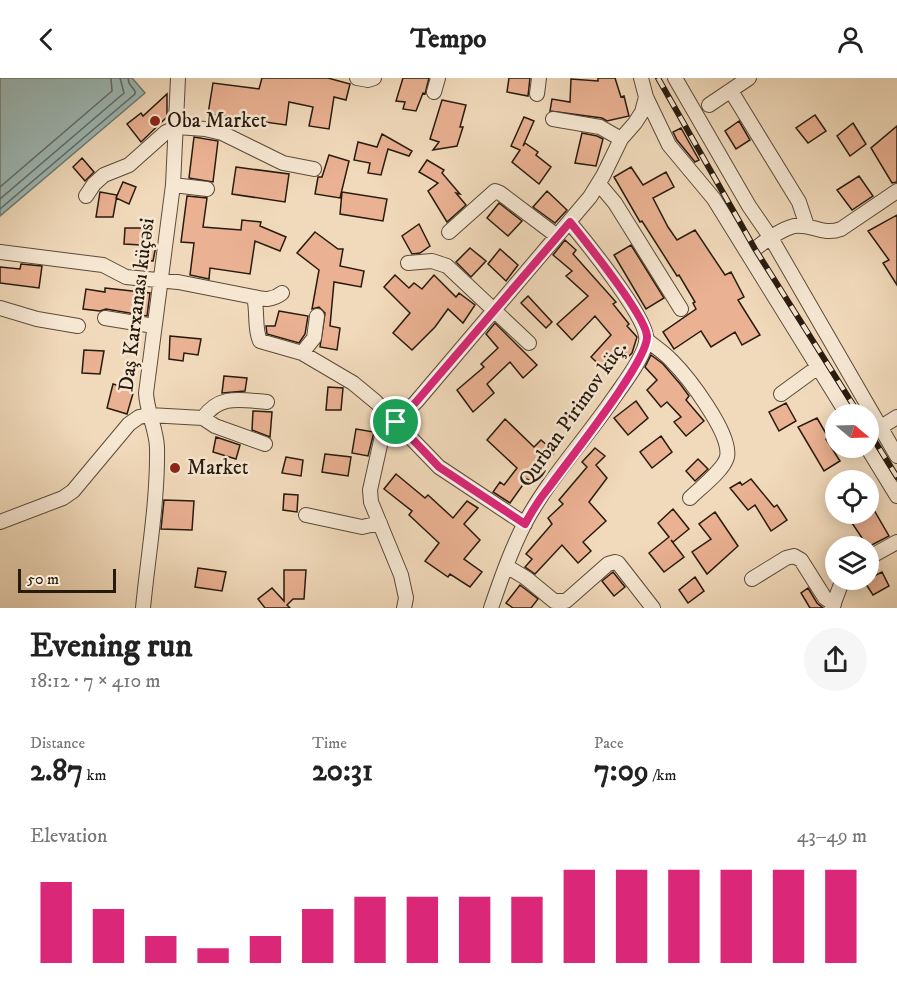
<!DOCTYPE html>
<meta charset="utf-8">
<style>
body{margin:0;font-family:"IM FELL DW Pica",serif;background:#f6f6f6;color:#222;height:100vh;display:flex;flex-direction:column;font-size:22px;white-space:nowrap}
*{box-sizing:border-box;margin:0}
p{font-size:20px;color:#767676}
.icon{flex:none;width:33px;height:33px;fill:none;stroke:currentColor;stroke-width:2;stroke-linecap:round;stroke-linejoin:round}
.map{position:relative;height:530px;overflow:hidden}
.panel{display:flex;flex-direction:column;background:#fff;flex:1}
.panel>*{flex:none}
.needle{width:39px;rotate:109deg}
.tools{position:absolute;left:825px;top:326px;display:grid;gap:12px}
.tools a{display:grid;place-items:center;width:54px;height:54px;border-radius:50%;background:#fff;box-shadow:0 3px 15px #0003;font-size:30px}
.scale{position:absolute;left:18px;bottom:15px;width:98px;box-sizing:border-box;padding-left:6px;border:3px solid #281b0e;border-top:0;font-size:16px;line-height:21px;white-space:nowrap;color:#281b0e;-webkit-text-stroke:4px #f6e7d3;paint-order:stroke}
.pin{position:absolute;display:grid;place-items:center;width:51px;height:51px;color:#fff;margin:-26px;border:3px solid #fff;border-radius:50%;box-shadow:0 2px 6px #0007}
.round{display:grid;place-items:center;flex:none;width:63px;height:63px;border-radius:32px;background:#f6f6f6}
.head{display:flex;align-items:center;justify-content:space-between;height:102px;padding:0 30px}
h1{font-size:33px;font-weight:700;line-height:45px}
.stats{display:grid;grid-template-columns:repeat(3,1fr);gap:9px;height:102px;padding:6px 30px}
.stats div{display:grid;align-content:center}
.stats b{font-size:30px;font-weight:700}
.stats small{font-size:16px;font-weight:400}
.stats p{font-size:16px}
.chart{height:168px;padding:12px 30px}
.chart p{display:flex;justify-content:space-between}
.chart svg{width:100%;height:108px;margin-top:6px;stroke:#db2777;stroke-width:6}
header{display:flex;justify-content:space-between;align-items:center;height:78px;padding:0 30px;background:#fff;font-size:27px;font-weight:700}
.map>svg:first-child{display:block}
.water{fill:#9cb9b7;stroke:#6e7a73;stroke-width:1.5}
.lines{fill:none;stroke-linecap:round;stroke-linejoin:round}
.shore{stroke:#626a62;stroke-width:1.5}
.building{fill:#eab192;stroke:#281b0e;stroke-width:1.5}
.minor-casing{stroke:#5a4b39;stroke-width:16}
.minor{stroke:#f6e7d3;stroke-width:14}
.rail-casing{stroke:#281b0e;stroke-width:6}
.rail{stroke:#f6e7d3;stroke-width:4;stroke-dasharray:11;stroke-linecap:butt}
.route-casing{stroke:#fff;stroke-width:12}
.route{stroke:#db2777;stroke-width:8}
.poi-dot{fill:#8f2418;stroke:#f6e7d3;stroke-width:2}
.labels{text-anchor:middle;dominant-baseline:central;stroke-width:5;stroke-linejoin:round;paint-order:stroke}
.poi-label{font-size:21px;fill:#281b0e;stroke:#f6e7d3;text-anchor:start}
.street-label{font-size:21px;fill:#281b0e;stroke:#f6e7d3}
</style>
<header><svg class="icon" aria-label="back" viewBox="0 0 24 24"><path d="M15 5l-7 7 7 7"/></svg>Tempo<svg class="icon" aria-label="person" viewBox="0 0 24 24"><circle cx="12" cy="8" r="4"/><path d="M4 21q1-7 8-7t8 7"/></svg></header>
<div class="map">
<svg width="897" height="530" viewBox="0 0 897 530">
<rect width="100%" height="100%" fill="#f1dabb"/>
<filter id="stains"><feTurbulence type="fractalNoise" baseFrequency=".00333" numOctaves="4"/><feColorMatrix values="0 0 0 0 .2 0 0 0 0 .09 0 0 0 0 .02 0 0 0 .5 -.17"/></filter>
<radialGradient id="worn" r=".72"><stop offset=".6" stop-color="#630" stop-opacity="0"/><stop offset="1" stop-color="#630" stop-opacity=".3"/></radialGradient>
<path class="water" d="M0 0H132L145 15 0 138Z"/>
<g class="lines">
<path class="shore" d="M0 109 112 13 111 0
M0 121 124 15 120 0
M0 131 135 16V13L129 5 128 0"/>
</g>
<path class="building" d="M262 0H328L350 6 346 22 334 19 329 51 309 48 313 29 289 24 286 47 208 36 213 5 259 11Z
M403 0H429L425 16 423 15 416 33 403 31 405 24 396 23Z
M509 0H530L528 18 507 14Z
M598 0H615L621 19 624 18 629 38 607 43 602 40 550 33 552 21 570 24 571 1 598 3Z
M167 16V39L141 64 127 46 141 35 143 38Z
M442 22 466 27 460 49H463L457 68 433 72 439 64 430 61Z
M815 37 826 53 808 65 796 50Z
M524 39 534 43 523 68 525 65 538 74 536 77 551 89 539 106 512 84 520 72 511 68Z
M739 43 750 62 736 71 725 53Z
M853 45 866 66 850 78 837 58Z
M897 48V104L892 105 871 70Z
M681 50 699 82 695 84 677 62 673 54Z
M582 55 597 58 603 61 596 88 575 85Z
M382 56 412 73 409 78 388 71 381 97 368 95 370 85 354 82 358 64 377 69Z
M194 59 218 63 213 104 189 100Z
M329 77 349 83 340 120 315 116 318 99H322Z
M82 80 94 94 85 103 73 89Z
M427 82 444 92 442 95 460 116 456 115 466 127 447 144 428 113 438 105 419 94Z
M236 89 289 96 285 124 232 116Z
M631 89 643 107 666 94 674 109 653 120 668 149 677 162 695 152 725 197 731 194 744 219 738 222 760 257 742 267 735 254 711 269 701 253 674 271 663 254 696 231 693 225 695 224 679 197 677 198 642 143 640 144 614 99Z
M859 98 873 118 852 132 837 112Z
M123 104 136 109 129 126 116 120Z
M547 113 567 132 555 145 533 129Z
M100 114 117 117 113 139H96Z
M342 114 387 121 383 143 340 136Z
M187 118 207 120 203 149 241 152 242 142 261 144 260 148 286 159 280 173 255 163 250 196 210 190 209 201 190 197 194 165 181 164Z
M499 125 522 143 508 158 487 140Z
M897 137V207L883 185 889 182 868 153Z
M419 146 430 168 420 175 412 176 402 158Z
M125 150H143L141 167 124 166Z
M315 154 338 171H343L340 188 364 193 361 209 334 204 330 248 340 250 337 272 320 269 325 235 319 229 312 231 319 192 297 175Z
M565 162 576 172 573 176 616 224 613 226 629 246 627 248 637 259 632 275 629 278 624 273 606 293 591 279 611 257 595 238 572 262 557 246 588 218 566 198 572 193 553 177Z
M141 167 156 168 153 183 139 182Z
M631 167 664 220 646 231 614 177Z
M470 170 486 183 471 199 456 184Z
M500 171 518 187 506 203 488 186Z
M21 186 42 188 39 210 0 205V189L20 191Z
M395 197 409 210 414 205 422 211 434 197 456 219 459 215 475 227 463 245 448 231 435 249 412 272 393 255 410 235 384 209Z
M105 210 150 215 147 238 106 231 100 233 83 231 86 211 105 214Z
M528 218 552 244 546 250 521 225Z
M279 233 308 238 305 256 299 265 267 256 266 248H275Z
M495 245 537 287 523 300 510 284 487 306 494 315 473 334 457 312 484 289 481 286 498 270 486 256Z
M170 258 201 261 198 277 184 275 183 283 169 281Z
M84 272 104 273 100 296 82 295Z
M651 277 663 286 681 307 689 318 686 322 704 343 686 358 674 344 681 339 667 324 661 329 647 312 657 302 645 289Z
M224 298 247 300 245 313 222 315Z
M113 306 134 312 127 336 107 330Z
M328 309 343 310 341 332H326Z
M636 323 648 340 628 357 614 340Z
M786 325 796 343 779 353 769 334Z
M253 333 272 334 270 359 252 352Z
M817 340 828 359 826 361 840 383 824 393 798 349Z
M505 341 534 369 541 362 555 374 532 404 527 401 510 425 493 414 500 404 504 407 517 390 487 362Z
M356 351 374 354 368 378 352 375Z
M661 358 672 374 652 390 640 374Z
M216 359 240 367 236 381 213 374Z
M595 370 605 378 596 387 607 400 589 424 606 443 583 464 591 473 578 485 562 467 535 496 525 489 532 481 526 476 552 446 548 440 563 426 559 422 587 389 582 384Z
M325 376 351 379 348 398 322 394Z
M286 379 303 382 301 398 282 395Z
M698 381 708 391 695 403 686 393Z
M396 396 425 420 428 417 453 440 467 423 478 430 464 446 480 462 464 481 482 494 470 509 450 496 448 499 425 483 439 465 409 437 412 433 384 411Z
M751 401 774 429 777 427 787 442 771 453 755 427 748 432 730 410 740 404 742 407Z
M284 416 298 417 297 434 283 432Z
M164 422 194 423 192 452 161 451Z
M673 431 689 451 673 464 671 462 684 479 664 494 649 475 669 459 658 445Z
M874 432 889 458 868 469 852 445Z
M715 434 738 468 707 496 692 474 711 461 699 446Z
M198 490 226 494 222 513 195 509Z
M284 492H306L304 521H293L287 527 290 530H265L258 521 272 510 284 523Z
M613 494 625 509 614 518 602 503Z
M882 494 889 508 873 517 864 503Z
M695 499 704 513 688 525 679 512Z
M520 507 538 521 531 530H513L506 525Z
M808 510 817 525 823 530H810L801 515Z"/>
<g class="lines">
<g class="minor-casing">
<path id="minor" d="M357 0 368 2 374 0
M641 0 646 19 669 67 714 121 847 336
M675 0 749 128 771 160 897 378
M731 13 799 124 807 148
M434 14 438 0
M537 16 539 0
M709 27 749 0
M553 41 600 49 621 61
M599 106 615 125 681 231
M173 107 207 111
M86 118 94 106 104 97 129 87 166 54 177 49 205 51 222 55 283 85 314 91
M449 154 495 113 500 115 557 158
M0 174 103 187 126 199 178 204 254 219C258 234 254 250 260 263L302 275 353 305 376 324 439 389 525 446
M749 175C762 166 778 152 794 148 811 145 822 158 841 151L897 113
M408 185 432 183 447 188 529 265
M254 219C265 222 273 222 282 215
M0 230 37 241 78 248
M105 240 154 248
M647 262C655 269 665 275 672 283 688 299 732 356 727 379 724 392 700 410 690 420
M302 275 314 260 317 238
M781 316 818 289
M203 340C220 316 240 322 267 324
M881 349 897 339
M867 369 897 418
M306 437 362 449 380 445
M0 444 63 420 73 413 129 346 139 339 149 337 203 340 215 348 265 366
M868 480 897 464
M506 488 526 500 554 523H566L608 486 615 484 618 485 653 530
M752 501 786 480 794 478 801 482 825 520 834 526
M143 530C148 478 158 422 157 369 156 350 147 334 146 315L173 107 178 0
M404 530 406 520 401 497 371 424 370 412 382 358 387 351 416 324 590 119 603 98 621 61 635 45 642 34 646 19
M491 530C501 501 511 472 525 445 549 400 586 361 615 318 624 305 649 273 646 258 643 235 587 165 570 145
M832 530 843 501"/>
</g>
<use href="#minor" class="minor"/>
<g class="rail-casing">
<path id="rail" d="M658 0 755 171 859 336
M868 352 897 399"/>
</g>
<use href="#rail" class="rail"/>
</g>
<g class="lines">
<g class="route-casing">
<path id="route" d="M570 144C586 164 645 237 647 258 649 282 567 384 550 408 540 420 532 433 525 446L439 389 396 344 416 324Z"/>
</g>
<use href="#route" class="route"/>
</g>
<g class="poi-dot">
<circle cx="155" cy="43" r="6"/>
<circle cx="175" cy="390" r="6"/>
</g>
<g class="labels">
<g class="poi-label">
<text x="167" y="43">Oba Market</text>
<text x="187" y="390">Market</text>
</g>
<g class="street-label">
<text transform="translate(137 227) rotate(-83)">Daş Karxanası küçəsi</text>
<text transform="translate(573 336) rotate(-55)">Qurban Pirimov küç.</text>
</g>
</g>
<rect width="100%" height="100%" filter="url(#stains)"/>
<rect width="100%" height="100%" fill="url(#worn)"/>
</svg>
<div class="tools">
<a><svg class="needle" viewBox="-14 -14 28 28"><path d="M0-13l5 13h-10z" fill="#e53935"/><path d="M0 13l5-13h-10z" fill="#767676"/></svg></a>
<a><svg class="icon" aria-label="locate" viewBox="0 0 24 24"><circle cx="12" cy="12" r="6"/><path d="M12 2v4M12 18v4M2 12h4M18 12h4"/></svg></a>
<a><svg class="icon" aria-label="layers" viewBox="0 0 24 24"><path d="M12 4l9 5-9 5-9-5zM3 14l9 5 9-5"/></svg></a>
</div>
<div class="scale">50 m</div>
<div class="pin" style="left:396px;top:344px;background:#1e9e55"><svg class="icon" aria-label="arrive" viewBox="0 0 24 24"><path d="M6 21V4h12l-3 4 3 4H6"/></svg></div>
</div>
<section class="panel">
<div class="head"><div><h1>Evening run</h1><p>18:12 · 7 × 410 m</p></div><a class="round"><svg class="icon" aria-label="share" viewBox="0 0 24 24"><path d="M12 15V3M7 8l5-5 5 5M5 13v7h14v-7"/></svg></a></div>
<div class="stats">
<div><p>Distance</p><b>2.87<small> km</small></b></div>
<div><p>Time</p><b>20:31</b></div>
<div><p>Pace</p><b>7:09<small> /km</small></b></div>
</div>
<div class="chart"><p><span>Elevation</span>43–49 m</p>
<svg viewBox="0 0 160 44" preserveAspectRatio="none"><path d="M5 44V11M15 44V22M25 44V33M35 44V38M45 44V33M55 44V22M65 44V17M75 44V17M85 44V17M95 44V17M105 44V6M115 44V6M125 44V6M135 44V6M145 44V6M155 44V6"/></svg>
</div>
</section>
